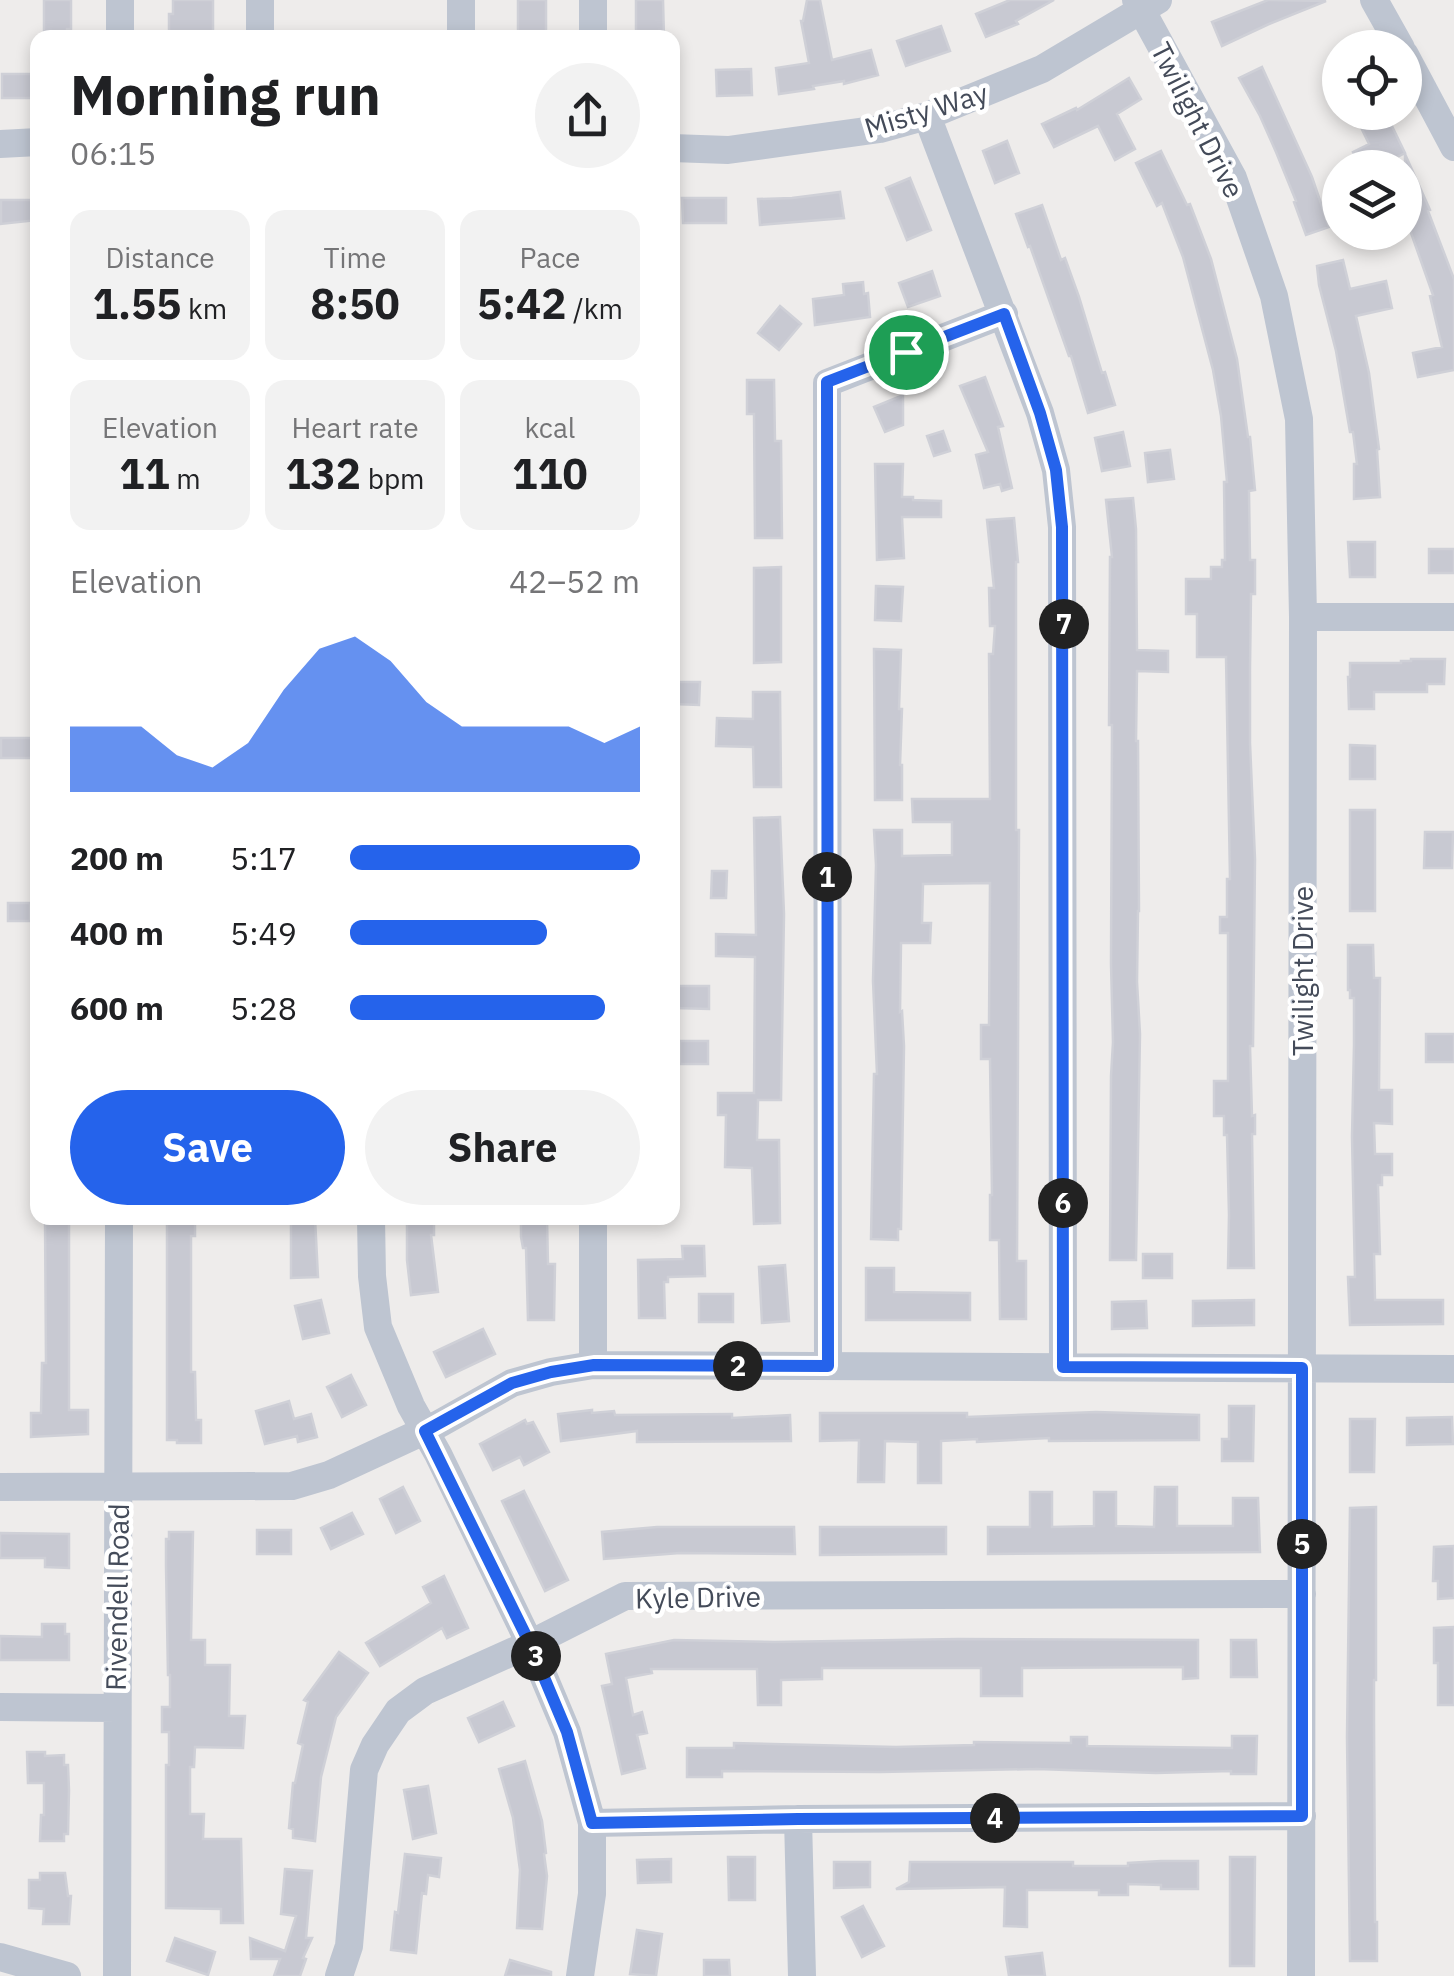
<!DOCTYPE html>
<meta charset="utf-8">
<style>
body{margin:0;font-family:"IBM Plex Sans",sans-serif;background:#f2f2f2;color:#202124;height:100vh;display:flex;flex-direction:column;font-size:38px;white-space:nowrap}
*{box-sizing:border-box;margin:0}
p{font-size:32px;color:#757577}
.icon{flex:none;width:55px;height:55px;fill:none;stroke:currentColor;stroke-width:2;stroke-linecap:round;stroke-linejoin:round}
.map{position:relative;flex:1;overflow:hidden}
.panel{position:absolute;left:30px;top:30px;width:650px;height:1195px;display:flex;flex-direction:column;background:#fff;border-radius:20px;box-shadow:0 5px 15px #0003}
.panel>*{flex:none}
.tools{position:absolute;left:1322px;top:30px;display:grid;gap:20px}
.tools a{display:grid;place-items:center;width:100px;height:100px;border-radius:50%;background:#fff;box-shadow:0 5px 15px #0003;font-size:50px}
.pin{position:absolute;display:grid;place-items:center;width:85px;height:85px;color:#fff;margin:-42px;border:5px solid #fff;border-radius:50%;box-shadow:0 2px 10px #0007}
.km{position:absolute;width:50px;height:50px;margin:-25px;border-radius:50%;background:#222;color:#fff;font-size:28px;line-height:50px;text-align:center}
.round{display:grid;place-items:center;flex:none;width:105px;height:105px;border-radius:52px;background:#f2f2f2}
.summary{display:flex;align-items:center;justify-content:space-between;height:170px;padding:0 40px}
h1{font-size:55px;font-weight:800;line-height:75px}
.figures{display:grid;grid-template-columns:repeat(3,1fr);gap:15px;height:170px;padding:10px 40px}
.figures div{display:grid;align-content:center;border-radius:20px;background:#f2f2f2;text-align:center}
.figures b{font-size:42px;font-weight:800}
.figures small{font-size:28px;font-weight:400}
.figures p{font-size:28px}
.chart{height:280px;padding:20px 40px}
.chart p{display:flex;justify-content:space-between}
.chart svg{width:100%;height:180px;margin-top:10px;fill:#2563eb;opacity:.7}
.action{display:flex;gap:20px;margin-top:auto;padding:20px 40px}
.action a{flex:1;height:115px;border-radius:60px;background:#2563eb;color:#fff;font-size:40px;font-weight:800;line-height:115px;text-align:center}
.action a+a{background:#f2f2f2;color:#202124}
ul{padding:0 40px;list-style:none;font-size:32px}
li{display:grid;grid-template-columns:160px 120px 1fr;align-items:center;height:75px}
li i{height:25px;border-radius:12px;background:#2563eb}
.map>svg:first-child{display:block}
.building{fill:#c8c9d2;stroke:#cfd0d7;stroke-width:2.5}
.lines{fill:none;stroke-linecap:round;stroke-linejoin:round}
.minor{stroke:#bec5d1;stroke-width:28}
.route-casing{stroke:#fff;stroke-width:20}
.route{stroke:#2563eb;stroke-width:12}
.labels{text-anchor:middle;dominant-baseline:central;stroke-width:9;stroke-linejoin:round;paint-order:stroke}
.street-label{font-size:28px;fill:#444b59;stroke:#fff}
</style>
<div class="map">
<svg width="1454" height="1976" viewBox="0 0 1454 1976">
<rect width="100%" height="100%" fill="#eeeceb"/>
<path class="building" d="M44 0H71V29H67V38H44Z
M173 0H213V38H169V14H173Z
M518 0H546V38H518Z
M636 0H663L664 38H639V31H636Z
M807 0H820L832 60 871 50 878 75 844 84V81L813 86 814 89 779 94 776 68 809 63 801 21H803Z
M1010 0H1054L1016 21 1018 24 986 37 976 14Z
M1268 0 1326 1 1269 24 1222 46 1212 22Z
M941 26 950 51 906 66 897 41Z
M1262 67 1312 177 1329 227 1306 235 1294 202 1296 201 1276 152 1260 116 1239 78Z
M751 69 752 95 717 96 716 70Z
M2 74H38V98H2Z
M1129 78 1141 99 1117 114 1135 149 1115 160 1098 126 1054 147 1042 124 1076 108 1077 110Z
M1365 112H1382L1386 119 1388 118 1405 153 1382 165 1379 157 1360 166 1353 152 1369 144 1356 117Z
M1007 141 1019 173 995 183 983 151Z
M1161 151 1187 205 1190 204 1211 259 1237 359 1248 437H1250L1255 490 1249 491 1250 560H1255V594H1251L1250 667V743L1255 859 1253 1046H1250L1252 1116 1255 1115V1134H1252L1254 1268H1228L1229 1215 1227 1135H1224V1116H1214V1081H1228V933H1220V917H1227V879H1230L1226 657H1197V614H1186V579H1211V567H1222V560H1225L1224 482H1227L1221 416 1213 370 1183 257 1162 203 1157 206 1136 163Z
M1405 154 1430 210 1428 211 1454 279V370L1418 377 1413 353 1442 347 1430 296 1433 295 1405 216Z
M910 178 931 230 907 240 886 188Z
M840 192 844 218 760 225 758 199 792 198Z
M682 198H726V223H683Z
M1 200H38V220L1 224Z
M1042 205 1061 260 1065 258 1079 297 1102 373 1105 372 1115 405 1088 413 1071 356H1069L1030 246 1028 247 1016 214Z
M1343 260 1350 289 1386 281 1392 308 1356 316 1369 373 1379 449 1377 450 1380 497 1354 499V464H1357L1353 432H1350L1336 351 1319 285 1317 266Z
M932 271 940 296 908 307 899 283Z
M863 282 864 294 868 293 870 317 815 325 813 299 844 295 843 284Z
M780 306 801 324 779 350 758 333Z
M985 377 1003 426 998 427 1012 488 1002 491 1000 484 984 488 976 455 988 452 960 386Z
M747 380H774L775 441H781L782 538H755L754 414H747Z
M903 395V425L885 432 874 407Z
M943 431 950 451 934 456 927 436Z
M1123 432 1130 466 1102 471 1095 438Z
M1170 450 1174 479 1148 482 1145 453Z
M875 464H903L902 497H913V500L941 501V517H902L904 558 877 560Z
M1133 498 1136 529 1137 650 1168 651V672L1137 671 1136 741H1138L1139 911H1138L1137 982 1140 1034 1136 1260H1110L1111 1076 1113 1042 1111 964 1112 725H1109L1110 557H1112L1106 500Z
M1014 518 1018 562H1016V830H1019L1017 1261H1026V1319H1000L999 1240H990V1195H992L990 1059H981V1025H989L990 883 923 884 922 923H931L930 943H901L900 1012 902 1011 904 1046 901 1229H898V1240L871 1239 874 1074H877L873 981 876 865 874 830H902V856L952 855V822H913L912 799H990L989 654H993L995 626H990L989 588H994L987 520Z
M1348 542H1375V577H1350Z
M1429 549H1454V573H1429Z
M781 567V662L754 663V568Z
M876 586 903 587 901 621 875 620Z
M874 649 901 650 899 709H902L900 765H902V800H875Z
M1411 659H1445L1444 684H1427V692H1374V709H1349L1348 677H1350V663H1401V661H1411Z
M674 682H700L699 705 674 704Z
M753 692H780L781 787H754L753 747 716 746 717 718 753 719Z
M1 738H38V758H1Z
M1350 745 1375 746V779H1350Z
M1350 810H1375V911H1350Z
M780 817 784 914 781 1100H758L757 1140H779L780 1223 754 1224 752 1168 725 1167 726 1115H718V1093H754L755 957 716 956V934L756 935 754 818Z
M1425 832H1453L1452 868H1424Z
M712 871H727L726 898H711Z
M8 903H30V921H8Z
M1348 945H1373L1374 978H1380L1379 1090H1392V1124L1374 1123 1375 1154H1392V1175H1382V1185H1378L1380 1254H1374L1375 1300H1443V1324L1350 1325 1348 1277H1355L1352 1137 1354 1045V998H1350V990H1348Z
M675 986H709V1009L675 1008Z
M1426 1034H1454V1062H1426Z
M680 1041H708V1064H680Z
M45 1218H69V1410H88V1434L31 1437V1413H41L42 1363H46Z
M167 1218H195V1236H191V1372H195L196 1420H201V1443H177V1440H167Z
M291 1218H315L318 1277 291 1278Z
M407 1218H434V1235H431L438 1292 411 1295 407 1260Z
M521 1218H547L548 1264H555L554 1320H528L526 1248H523L521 1237Z
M682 1246H704L705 1276 668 1277V1282H664L665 1318H639L638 1260 683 1259Z
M1143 1254H1172V1278H1143Z
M785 1265 789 1321 762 1323 759 1267Z
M866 1268H894V1292L970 1293V1320H866Z
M699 1294H733V1322H699Z
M321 1300 329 1333 303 1339 295 1306Z
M1254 1300V1325L1193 1326V1301Z
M1146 1301 1147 1328 1112 1329V1302Z
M483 1329 495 1354 446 1377 434 1352Z
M351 1375 366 1405 342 1417 327 1387Z
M289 1401 294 1419 311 1414 317 1437 298 1442 297 1436 265 1444 256 1411Z
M1229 1406H1254L1253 1461H1222V1439H1229Z
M592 1410V1413L614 1411 615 1415 732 1414V1418L790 1415 791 1441 637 1442V1431L561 1441 558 1414Z
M1096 1412 1199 1415V1440L1049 1441V1438L977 1442V1439L941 1441V1483H918V1442L885 1441 884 1482H858L859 1440 820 1441V1413H967V1417Z
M1452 1417 1453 1444 1407 1445V1418Z
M1350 1419H1375L1374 1472H1350Z
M525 1420 527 1424 533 1422 549 1452 524 1465 520 1457 493 1470 480 1444Z
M403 1487 420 1521 396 1533 380 1499Z
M1155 1487H1177V1526H1233V1498H1258L1260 1552 988 1554V1527H1030V1492H1052V1527L1094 1526V1492H1116V1526L1154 1527Z
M524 1491 568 1580 545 1591 502 1501Z
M1376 1507V1680H1374V1721L1375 1922H1377V1961H1350L1347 1737 1350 1508Z
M352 1513 363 1534 331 1549 321 1528Z
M657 1527H794L795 1554 680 1553 604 1559 602 1532Z
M820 1527H946V1554L820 1555Z
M257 1530H291V1554H257Z
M169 1532H193L191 1640H205V1665H230L229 1716H245L243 1748 195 1747 194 1767H190V1814H204L203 1839H241L243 1923H221V1909L166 1908V1765H169V1732H162V1707H170V1675H168L166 1566V1539H169Z
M0 1533 69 1534V1568L45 1567V1558H0Z
M1454 1546V1598L1438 1599V1581H1433L1434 1547Z
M444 1576 468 1628 447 1638 442 1628 380 1666 366 1643 431 1603 423 1587Z
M42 1624H65V1634H69V1660H0V1636L42 1637Z
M1454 1627V1705H1438V1663H1434V1628Z
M958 1639 1198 1640V1678L1183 1679V1667L1022 1668V1696H981V1668H822V1679L781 1680V1705H758L757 1669H651L652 1673 626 1678 633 1715 642 1712 647 1733 637 1735 645 1768 622 1774 602 1686 612 1684 606 1654 674 1640 775 1642Z
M1231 1640H1256L1257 1677H1231Z
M339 1652 368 1673 336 1717 321 1777 315 1841 293 1838V1829L289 1828 293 1783H295L303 1745 298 1743 308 1702 304 1700Z
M503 1702 514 1726 479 1742 468 1718Z
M1232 1736H1257L1256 1774H1231V1771L1156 1773 1037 1769 880 1772 722 1771V1777H687V1748H734V1743L896 1747 974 1745V1742L1071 1743V1737H1087V1746L1232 1748Z
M27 1752H45V1756L64 1755V1765H68L69 1790 68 1834H64V1841H40L41 1815H44V1783H28Z
M525 1761 542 1821 546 1853 544 1854 547 1876 542 1929 517 1928 520 1870 513 1818 499 1769Z
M428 1786 436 1833 413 1839 404 1790Z
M405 1854 441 1858 439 1877 428 1875 426 1894 422 1893 416 1953 391 1950 395 1912 398 1913Z
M728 1857H755V1900H729Z
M1230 1857H1255L1254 1966H1230Z
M671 1859V1882L638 1883 637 1860Z
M1161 1861H1198V1889H1161V1885L1128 1884V1895H1099V1890H1027V1927L1004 1926 1005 1887 896 1889 909 1882 910 1862H1073V1866H1128V1863Z
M834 1862H870V1887L834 1888Z
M285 1869 312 1871 306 1938H312L303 1958 306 1959 300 1976H274L280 1959H251L250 1938 285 1951 296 1916 281 1914Z
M40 1873H65L68 1896H71L69 1924H43L44 1909 29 1908V1880H40Z
M863 1906 884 1946 862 1957 842 1917Z
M637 1930 662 1934 656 1976 630 1974Z
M175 1938 215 1952 208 1975 167 1961Z
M1042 1953 1045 1976H1009L1006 1957Z
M510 1960 551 1972V1976H505Z
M704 1960H729L730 1976H704Z"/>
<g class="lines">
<path class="minor" d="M120 0V38
M593 0V38
M1136 0 1233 178 1274 296 1299 419 1303 617 1301 1976
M1374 0 1401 48
M260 38V0
M461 38V0
M1405 55 1454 147
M927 116 1040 413 1056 470 1062 527 1063 1367
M0 144 38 142
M672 148 728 150 880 129 927 116 1042 69 1158 0
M1303 617H1454
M371 1218 372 1276 378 1327 411 1406 438 1454 530 1644 567 1732 592 1823V1894L580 1976
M593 1218V1365
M828 1366 827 383 1004 314
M0 1487 292 1486 329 1475 439 1424 512 1383 551 1372 593 1365 1454 1369
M0 1707 116 1708
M798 1819 802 1976
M592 1823 798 1819 1302 1816
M0 1957 67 1976
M117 1976 119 1218
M339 1976 349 1946 364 1770 375 1745 398 1711 425 1691 530 1644 625 1596 1302 1594"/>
</g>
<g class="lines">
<g class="route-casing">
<path id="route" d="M1004 314 1040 413 1056 470 1062 527 1063 1367 1302 1368V1816L798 1819 592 1823 567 1732 530 1644 425 1431 512 1383 551 1372 594 1365 828 1366 827 382Z"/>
</g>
<use href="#route" class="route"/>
</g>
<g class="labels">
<g class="street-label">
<text transform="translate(926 110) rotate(-17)">Misty Way</text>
<text transform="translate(1198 120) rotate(63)">Twilight Drive</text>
<text transform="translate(1302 971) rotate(-90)">Twilight Drive</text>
<text transform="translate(117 1597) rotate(-89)">Rivendell Road</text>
<text transform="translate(698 1597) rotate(-1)">Kyle Drive</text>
</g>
</g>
</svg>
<div class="tools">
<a><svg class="icon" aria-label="locate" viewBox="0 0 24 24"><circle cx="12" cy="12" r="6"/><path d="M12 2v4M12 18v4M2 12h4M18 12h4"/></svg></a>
<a><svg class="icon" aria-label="layers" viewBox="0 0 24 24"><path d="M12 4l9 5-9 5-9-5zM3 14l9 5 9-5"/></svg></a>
</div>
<div class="pin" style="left:906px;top:352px;background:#1e9e55"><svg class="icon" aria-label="arrive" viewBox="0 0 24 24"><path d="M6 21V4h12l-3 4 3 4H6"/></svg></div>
<b class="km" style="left:827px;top:877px">1</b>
<b class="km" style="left:738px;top:1366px">2</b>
<b class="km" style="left:536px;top:1656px">3</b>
<b class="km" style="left:995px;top:1818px">4</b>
<b class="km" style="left:1302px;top:1544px">5</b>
<b class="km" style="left:1063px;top:1203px">6</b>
<b class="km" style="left:1064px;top:624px">7</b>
<section class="panel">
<div class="summary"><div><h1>Morning run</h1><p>06:15</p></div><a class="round"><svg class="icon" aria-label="share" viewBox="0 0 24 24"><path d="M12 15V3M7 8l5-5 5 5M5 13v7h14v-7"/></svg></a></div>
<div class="figures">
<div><p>Distance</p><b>1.55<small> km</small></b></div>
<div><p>Time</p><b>8:50</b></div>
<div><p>Pace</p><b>5:42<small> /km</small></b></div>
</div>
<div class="figures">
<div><p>Elevation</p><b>11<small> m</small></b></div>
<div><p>Heart rate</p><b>132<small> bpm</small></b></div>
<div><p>kcal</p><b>110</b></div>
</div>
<div class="chart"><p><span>Elevation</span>42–52 m</p>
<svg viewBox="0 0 160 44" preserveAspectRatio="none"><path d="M0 44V28L10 28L20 28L30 35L40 38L50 32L60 19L70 9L80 6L90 12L100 22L110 28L120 28L130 28L140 28L150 32L160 28V44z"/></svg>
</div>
<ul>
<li><b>200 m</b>5:17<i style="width:100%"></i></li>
<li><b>400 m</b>5:49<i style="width:68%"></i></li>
<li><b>600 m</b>5:28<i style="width:88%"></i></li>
</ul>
<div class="action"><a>Save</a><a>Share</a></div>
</section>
</div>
